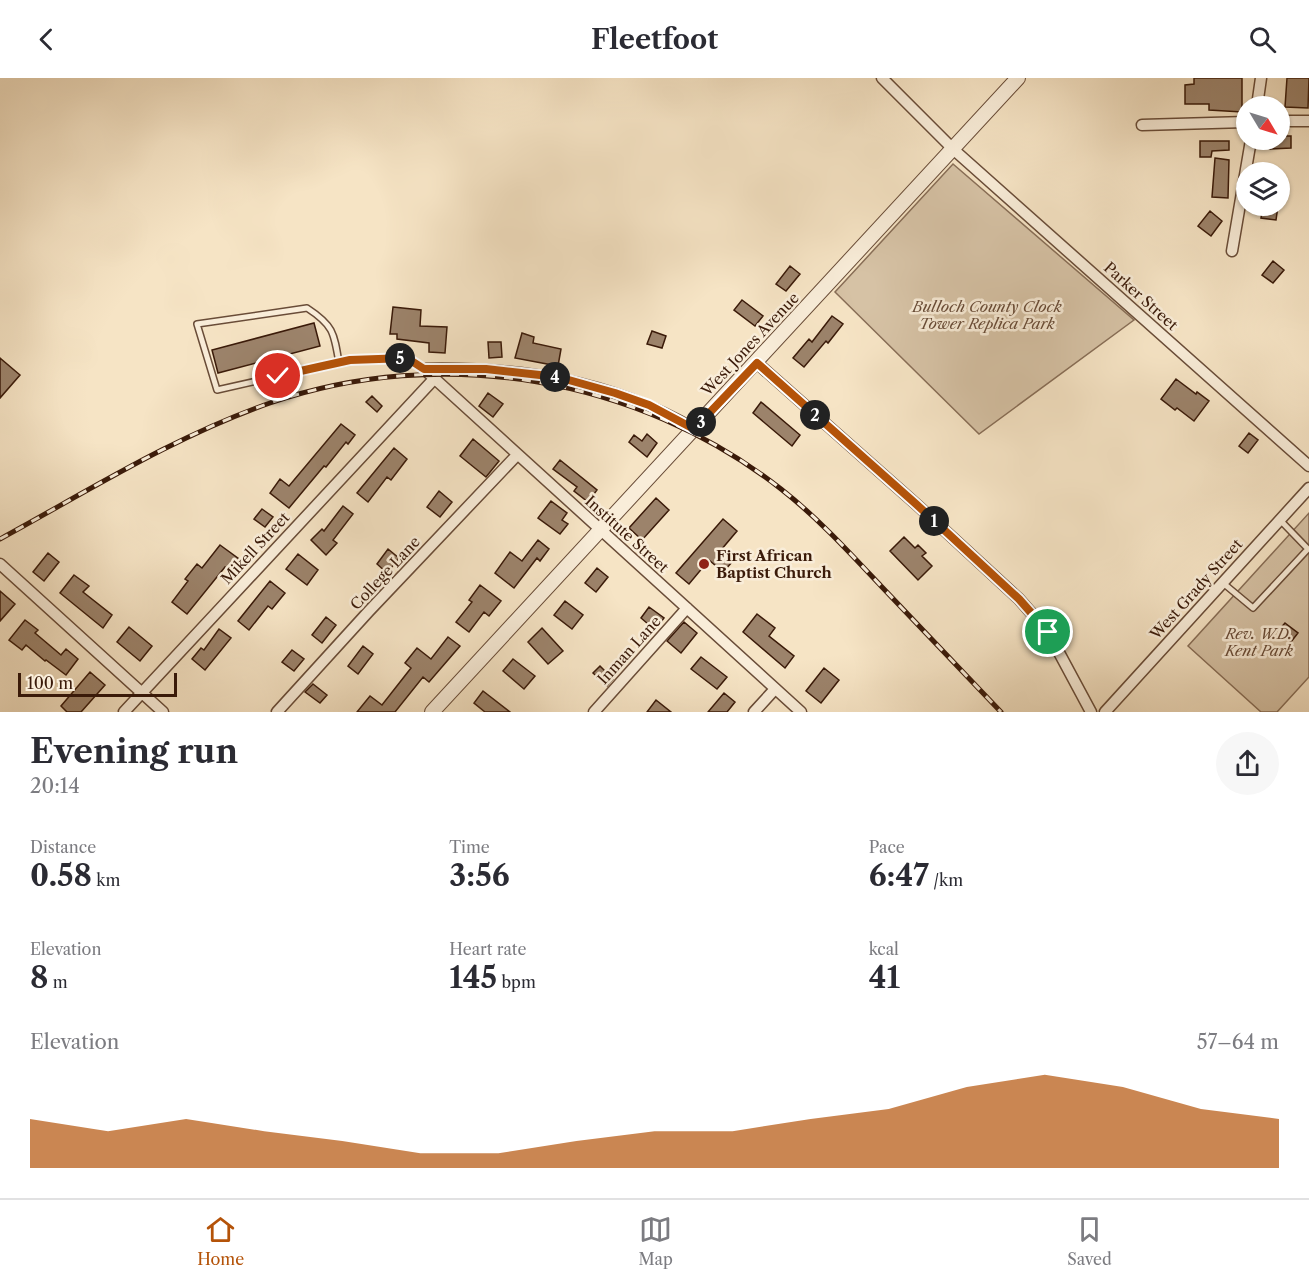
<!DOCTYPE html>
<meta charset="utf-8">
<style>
body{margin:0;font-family:"Libre Caslon Text",serif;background:#f7f7f7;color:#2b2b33;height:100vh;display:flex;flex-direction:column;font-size:22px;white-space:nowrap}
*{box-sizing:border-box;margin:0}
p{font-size:20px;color:#7c7c81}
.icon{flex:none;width:33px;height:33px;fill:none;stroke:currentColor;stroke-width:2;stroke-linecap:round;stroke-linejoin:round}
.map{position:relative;height:634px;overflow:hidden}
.details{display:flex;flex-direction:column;background:#fff;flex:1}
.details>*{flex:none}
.needle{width:39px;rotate:128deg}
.buttons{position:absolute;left:1236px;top:18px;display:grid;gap:12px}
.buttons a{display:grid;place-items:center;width:54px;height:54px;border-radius:50%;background:#fff;box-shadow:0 2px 4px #0004;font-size:30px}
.scale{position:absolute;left:18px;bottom:15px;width:159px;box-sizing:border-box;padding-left:6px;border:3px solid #3a1a09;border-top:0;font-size:16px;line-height:21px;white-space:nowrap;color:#3a1a09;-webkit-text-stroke:4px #f9edd9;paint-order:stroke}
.pin{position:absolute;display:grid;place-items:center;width:51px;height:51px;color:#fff;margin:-26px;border:3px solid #fff;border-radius:50%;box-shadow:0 2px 6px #0007}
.km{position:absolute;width:30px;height:30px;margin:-15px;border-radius:50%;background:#222;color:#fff;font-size:16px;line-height:30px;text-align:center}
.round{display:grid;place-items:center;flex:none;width:63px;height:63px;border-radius:32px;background:#f7f7f7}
.summary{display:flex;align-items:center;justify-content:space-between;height:102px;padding:0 30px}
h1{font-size:33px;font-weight:700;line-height:45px}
.figures{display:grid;grid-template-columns:repeat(3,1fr);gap:9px;height:102px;padding:6px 30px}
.figures div{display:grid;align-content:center}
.figures b{font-size:30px;font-weight:700}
.figures small{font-size:16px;font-weight:400}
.figures p{font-size:16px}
.chart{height:168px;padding:12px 30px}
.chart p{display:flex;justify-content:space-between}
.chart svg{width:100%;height:108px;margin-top:6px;fill:#b45309;opacity:.7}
header{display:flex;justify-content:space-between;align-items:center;height:78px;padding:0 30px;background:#fff;font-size:27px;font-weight:700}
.tabs{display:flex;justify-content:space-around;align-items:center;height:84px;border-top:2px solid #e1e1e2;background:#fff;font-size:16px;color:#7c7c81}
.tabs a{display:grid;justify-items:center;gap:3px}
.tabs .on{color:#b45309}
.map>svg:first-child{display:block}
.green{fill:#d6c2a5;stroke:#886e57;stroke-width:1.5}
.building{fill:#9c836b;stroke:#3a1a09;stroke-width:1.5}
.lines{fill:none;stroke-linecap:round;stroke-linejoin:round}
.service-casing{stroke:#694c38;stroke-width:8}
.minor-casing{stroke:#694c38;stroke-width:13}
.tertiary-casing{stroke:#694c38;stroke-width:16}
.service{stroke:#f9edd9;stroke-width:5}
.minor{stroke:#f9edd9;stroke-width:10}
.tertiary{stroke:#f9edd9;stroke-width:14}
.rail-casing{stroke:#3a1a09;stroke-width:5}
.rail{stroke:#f9edd9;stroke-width:3;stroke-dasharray:9;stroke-linecap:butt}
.route-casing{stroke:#fff;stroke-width:12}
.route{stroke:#b45309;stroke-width:8}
.poi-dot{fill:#8f2418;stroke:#f9edd9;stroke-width:2}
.labels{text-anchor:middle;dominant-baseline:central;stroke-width:5;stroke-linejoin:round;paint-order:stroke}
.street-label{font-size:15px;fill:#3a1a09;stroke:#f9edd9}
.park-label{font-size:15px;font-style:italic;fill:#694c38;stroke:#f9edd9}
.poi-label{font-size:15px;font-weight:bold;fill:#3a1a09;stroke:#f9edd9;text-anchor:start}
</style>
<header><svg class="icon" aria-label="back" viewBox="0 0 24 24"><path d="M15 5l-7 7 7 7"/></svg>Fleetfoot<svg class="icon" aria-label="search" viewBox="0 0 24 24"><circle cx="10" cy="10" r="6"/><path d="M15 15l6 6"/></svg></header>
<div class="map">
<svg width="1309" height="634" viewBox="0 0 1309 634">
<rect width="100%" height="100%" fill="#f6e4c5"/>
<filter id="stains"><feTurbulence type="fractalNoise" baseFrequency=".00333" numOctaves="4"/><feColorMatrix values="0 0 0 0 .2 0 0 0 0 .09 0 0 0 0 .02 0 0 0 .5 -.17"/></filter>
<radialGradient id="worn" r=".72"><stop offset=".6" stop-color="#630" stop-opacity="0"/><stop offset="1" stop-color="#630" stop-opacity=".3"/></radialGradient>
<path class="green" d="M953 86 1134 242 979 356 835 214Z
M1309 435V599L1277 634H1261L1188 568Z"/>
<path class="building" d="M1194 0H1242V34L1209 32V26H1185V7L1194 6Z
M1287 0H1309L1308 30 1285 29Z
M1280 58H1291V70L1270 71 1269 62H1280Z
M1200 63H1229V72L1212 73 1211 79H1200Z
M1215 80 1229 82 1228 120 1212 119Z
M1263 128H1278L1276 142 1261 140Z
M1210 133 1222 143 1211 158 1198 148Z
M1273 183 1284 192 1273 205 1262 197Z
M790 188 800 196 786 213 776 206Z
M742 222 763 238 755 248 734 232Z
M393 229 421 232 420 248 447 249 445 275 429 274V265L397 261V256H390Z
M832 238 843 246 828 265 826 263 804 289 793 280 809 261 812 264Z
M314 245 320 268 218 295 212 272Z
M652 253 666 258 662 270 647 266Z
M522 255 534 259 533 265 561 271 558 288 515 280Z
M488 264H501L502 279 489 280Z
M0 280 20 297 0 320Z
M1176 301 1196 316 1197 314 1209 323 1194 343 1177 330 1175 332 1161 321Z
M488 315 503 326 493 339 479 328Z
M372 318 382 328 377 334 366 324Z
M761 324 800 357 792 368 753 335Z
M341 346 355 357 348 366 346 364 326 389 324 388 289 430 270 415 280 401 289 408Z
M1249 355 1258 362 1248 375 1239 368Z
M647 356 657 365 647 379 629 364 634 357 642 363Z
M473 361 499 383 486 399 460 378Z
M394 370 407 381 391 402 387 399 368 424 357 415Z
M560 382 597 412 588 424 574 413 577 409 553 391Z
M439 413 452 424 440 439 427 429Z
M656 420 669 432 642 462 629 450Z
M551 423 567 435 562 442 568 446 560 456 538 440Z
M343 428 353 436 333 462 337 465 326 477 311 462 322 451 324 453Z
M262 431 273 439 265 449 254 441Z
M723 441 737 453 721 472 733 483 723 494 709 482 689 506 676 495Z
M904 459 915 470 918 467 926 475 922 478 932 488 918 502 890 473Z
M538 462 549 471 540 483 537 480 514 510 495 495 510 474 522 483Z
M220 467 239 481 230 492 225 489 187 536 172 524 188 503 185 501 197 486 202 490Z
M388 471 399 480 387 495 377 486Z
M48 475 59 484 44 503 33 494Z
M298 476 318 492 307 507 286 491Z
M597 490 608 499 596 514 585 505Z
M74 497 89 508 83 514 112 537 103 550 60 515Z
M270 503 285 515 272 531 268 528 249 552 238 543Z
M480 507 501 523 489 538 484 534 469 554 456 544 472 524 469 522Z
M0 513 15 526 0 543Z
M565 523 583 537 572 551 554 537Z
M649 529 664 540 655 552 641 540Z
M757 536 775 550 769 558 794 578 785 590 743 554Z
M326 539 336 547 322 565 312 557Z
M25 542 38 552 35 555 61 577 66 571 78 581 66 597 46 582 45 583 26 567 22 572 9 562Z
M684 544 697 555 681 575 667 563Z
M1285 545 1298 555 1291 564 1278 553Z
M129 549 152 568 140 583 117 564Z
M542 550 563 573 548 586 528 564Z
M219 551 231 560 205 592 192 581 201 570 204 572Z
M448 559 460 568 429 604 423 599 395 634H357L370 618 382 627 411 590 405 585 417 570 431 581Z
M363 568 373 576 358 596 348 588Z
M292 572 304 581 294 593 282 584Z
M701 579 727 599 717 611 691 591Z
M513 581 535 598 524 611 503 593Z
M600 588 613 601 607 608 593 595Z
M824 590 839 602 821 625 806 613Z
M90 594 105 607 81 634H67L61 628Z
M313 606 327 617 320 625 305 614Z
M483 613 510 634H485L474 625Z
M724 615 735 624 727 634H708Z
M656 622 671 634H647Z"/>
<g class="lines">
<g class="service-casing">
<path id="service" d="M339 285C334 254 333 247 307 230L197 246 217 312 350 282 407 280 424 291
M1223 505 1253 530 1308 471 1280 442"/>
</g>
<g class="minor-casing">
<path id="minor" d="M882 0 953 71 1309 388
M1257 28 1261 0
M1280 43H1309
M1142 47 1246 44
M1232 173 1251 62
M757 285 916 426 1019 521 1048 554 1091 634
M424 291 801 634
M424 291C521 289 609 302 694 351
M0 486 163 634
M124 634 434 301
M277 634 369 533 517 377
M594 634 687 530
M754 634 775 611
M1105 634 1309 410"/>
</g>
<g class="tertiary-casing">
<path id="tertiary" d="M432 634 1018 0"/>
</g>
<use href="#service" class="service"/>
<use href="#minor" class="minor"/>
<use href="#tertiary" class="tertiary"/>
<g class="rail-casing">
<path id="rail" d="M0 461C88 413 175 358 270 325 442 266 638 299 781 411 818 440 849 474 881 508 921 550 961 592 1001 634"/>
</g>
<use href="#rail" class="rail"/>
</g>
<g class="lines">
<g class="route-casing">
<path id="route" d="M278 298 350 282 407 280 424 291H486L558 299 615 315 649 327 694 351 757 285 916 426 1019 521 1048 554"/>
</g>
<use href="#route" class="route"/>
</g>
<circle class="poi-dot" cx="704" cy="486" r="6"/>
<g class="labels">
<g class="street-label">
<text transform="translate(1141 218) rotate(42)">Parker Street</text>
<text transform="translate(750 266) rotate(-47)">West Jones Avenue</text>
<text transform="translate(627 456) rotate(42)">Institute Street</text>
<text transform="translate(255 470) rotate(-47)">Mikell Street</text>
<text transform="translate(385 495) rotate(-47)">College Lane</text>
<text transform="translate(1196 511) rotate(-48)">West Grady Street</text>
<text transform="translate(629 572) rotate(-48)">Inman Lane</text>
</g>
<g class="park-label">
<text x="987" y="228">Bulloch County Clock<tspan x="987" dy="17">Tower Replica Park</tspan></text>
<text x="1259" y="555">Rev. W.D.<tspan x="1259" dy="17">Kent Park</tspan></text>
</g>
<g class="poi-label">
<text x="716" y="477">First African<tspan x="716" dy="17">Baptist Church</tspan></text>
</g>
</g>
<rect width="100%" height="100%" filter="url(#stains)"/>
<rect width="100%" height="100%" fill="url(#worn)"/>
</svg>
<div class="buttons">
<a><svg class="needle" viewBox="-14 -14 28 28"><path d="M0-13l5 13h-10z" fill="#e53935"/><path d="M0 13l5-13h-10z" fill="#7c7c81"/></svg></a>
<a><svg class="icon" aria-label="layers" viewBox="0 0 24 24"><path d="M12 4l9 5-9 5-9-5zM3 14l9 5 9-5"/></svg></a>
</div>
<div class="scale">100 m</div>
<div class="pin" style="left:1048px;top:554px;background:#1e9e55"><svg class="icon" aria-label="arrive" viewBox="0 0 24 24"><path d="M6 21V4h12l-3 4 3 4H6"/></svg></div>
<div class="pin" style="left:278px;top:298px;background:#d93025"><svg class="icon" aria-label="check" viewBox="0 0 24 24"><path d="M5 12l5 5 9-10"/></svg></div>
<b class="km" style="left:934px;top:443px">1</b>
<b class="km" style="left:815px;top:337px">2</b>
<b class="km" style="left:701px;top:344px">3</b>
<b class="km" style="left:555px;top:299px">4</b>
<b class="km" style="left:400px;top:280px">5</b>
</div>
<section class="details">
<div class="summary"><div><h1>Evening run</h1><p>20:14</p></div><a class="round"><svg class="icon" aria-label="share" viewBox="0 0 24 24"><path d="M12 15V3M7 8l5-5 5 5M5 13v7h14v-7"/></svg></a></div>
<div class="figures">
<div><p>Distance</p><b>0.58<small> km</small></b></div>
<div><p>Time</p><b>3:56</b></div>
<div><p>Pace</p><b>6:47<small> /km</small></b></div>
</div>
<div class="figures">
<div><p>Elevation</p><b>8<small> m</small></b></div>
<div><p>Heart rate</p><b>145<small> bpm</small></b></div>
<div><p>kcal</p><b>41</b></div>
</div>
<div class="chart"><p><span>Elevation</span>57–64 m</p>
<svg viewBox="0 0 160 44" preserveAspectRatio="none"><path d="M0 44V24L10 29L20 24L30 29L40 33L50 38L60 38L70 33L80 29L90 29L100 24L110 20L120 11L130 6L140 11L150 20L160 24V44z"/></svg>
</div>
</section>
<nav class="tabs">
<a class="on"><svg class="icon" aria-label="home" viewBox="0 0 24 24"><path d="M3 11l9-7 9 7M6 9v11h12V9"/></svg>Home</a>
<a><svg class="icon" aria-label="map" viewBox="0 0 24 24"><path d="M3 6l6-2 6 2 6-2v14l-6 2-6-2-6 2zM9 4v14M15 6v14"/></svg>Map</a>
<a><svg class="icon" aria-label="saved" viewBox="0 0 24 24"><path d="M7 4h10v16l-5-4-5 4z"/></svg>Saved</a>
</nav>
